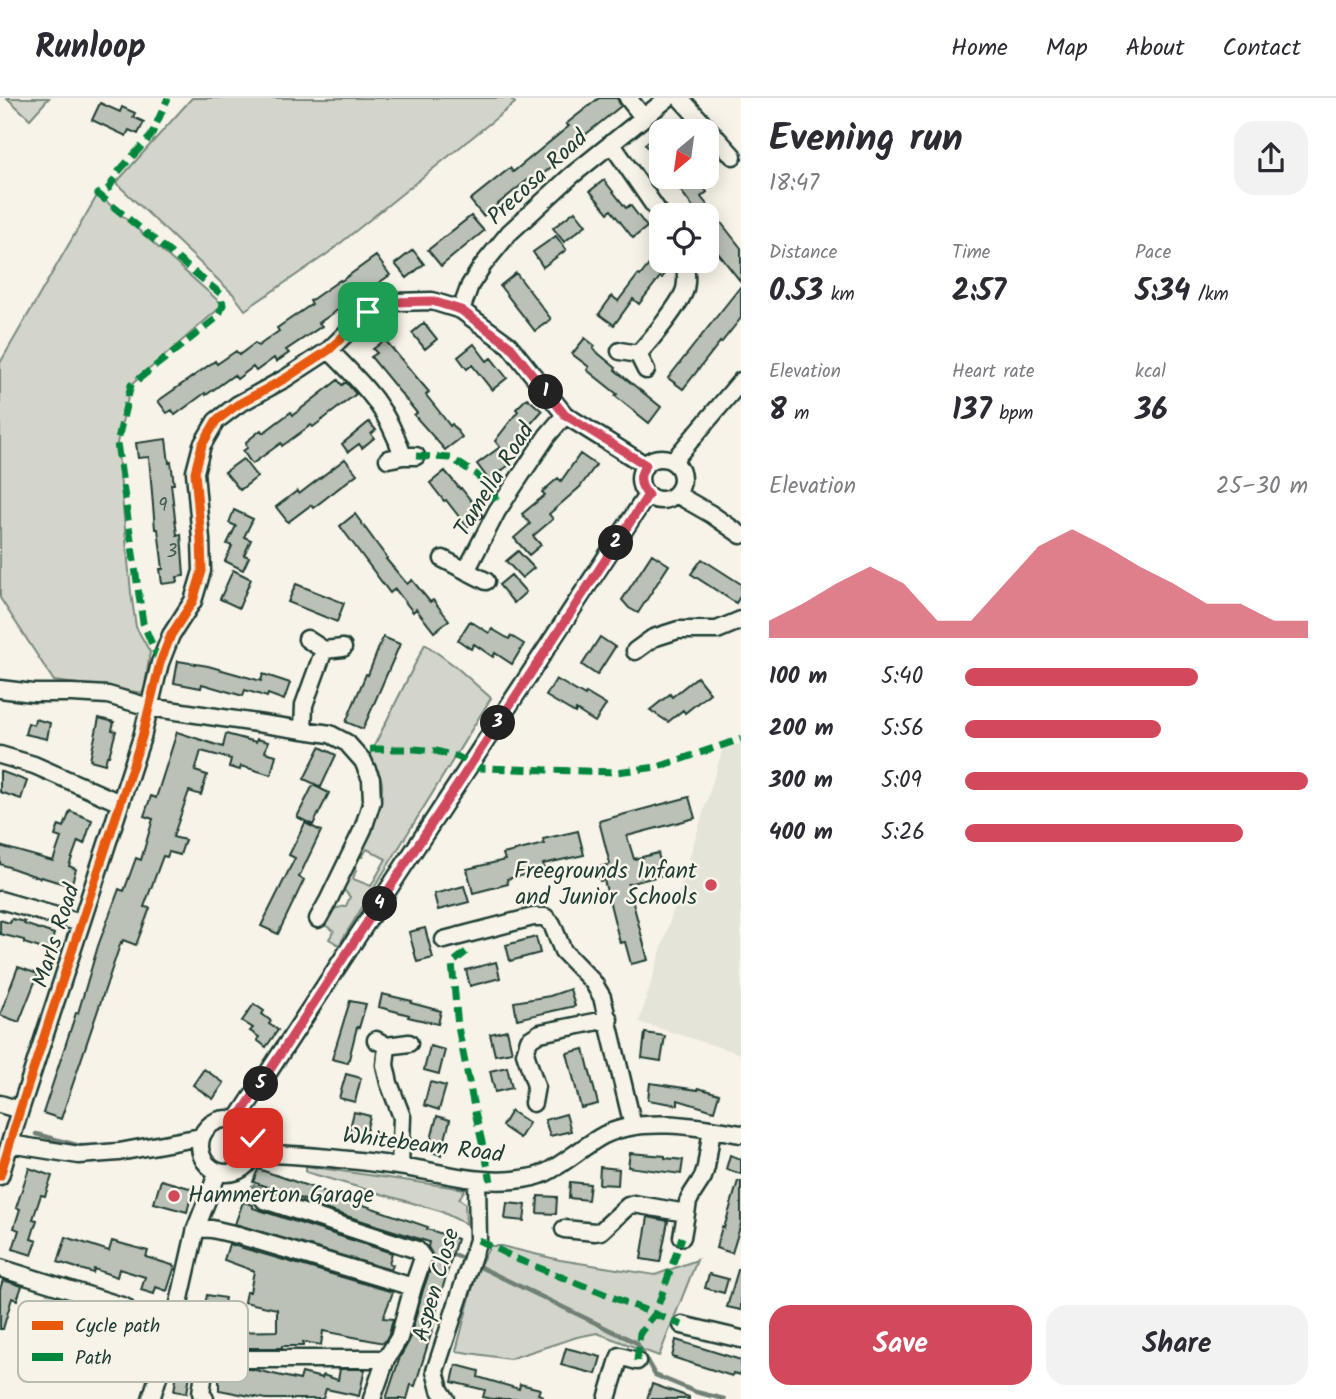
<!DOCTYPE html>
<meta charset="utf-8">
<style>
body{margin:0;font-family:Kalam,sans-serif;background:#f2f2f3;color:#2b2b33;height:100vh;display:flex;flex-direction:column;font-size:26px;white-space:nowrap}
*{box-sizing:border-box;margin:0}
p{font-size:23px;color:#7c7c81}
.icon{flex:none;width:38px;height:38px;fill:none;stroke:currentColor;stroke-width:2;stroke-linecap:round;stroke-linejoin:round}
.map{position:relative;flex:1;overflow:hidden}
.sheet{display:flex;flex-direction:column;background:#fff;width:595px}
.sheet>*{flex:none}
.needle{width:46px;rotate:209deg}
.controls{position:absolute;left:649px;top:21px;display:grid;gap:14px}
.controls a{display:grid;place-items:center;width:70px;height:70px;border-radius:14px;background:#fff;box-shadow:0 4px 18px #0003;font-size:35px}
.pin{position:absolute;display:grid;place-items:center;width:60px;height:60px;color:#fff;margin:-30px;border-radius:14px;box-shadow:0 4px 10px #0006}
.km{position:absolute;width:35px;height:35px;margin:-18px;border-radius:50%;background:#222;color:#fff;font-size:19px;line-height:35px;text-align:center}
.round{display:grid;place-items:center;flex:none;width:74px;height:74px;border-radius:21px;background:#f2f2f3}
.summary{display:flex;align-items:center;justify-content:space-between;height:119px;padding:0 28px}
h1{font-size:38px;font-weight:600;line-height:52px}
.stats{display:grid;grid-template-columns:repeat(3,1fr);gap:10px;height:119px;padding:7px 28px}
.stats div{display:grid;align-content:center}
.stats b{font-size:30px;font-weight:600}
.stats small{font-size:19px;font-weight:400}
.stats p{font-size:19px}
.chart{height:196px;padding:14px 28px}
.chart p{display:flex;justify-content:space-between}
.chart svg{width:100%;height:126px;margin-top:7px;fill:#d1495b;opacity:.7}
.button{display:flex;gap:14px;margin-top:auto;padding:14px 28px}
.button a{flex:1;height:80px;border-radius:21px;background:#d1495b;color:#fff;font-size:28px;font-weight:600;line-height:80px;text-align:center}
.button a+a{background:#f2f2f3;color:#2b2b33}
ul{padding:0 28px;list-style:none;font-size:23px}
li{display:grid;grid-template-columns:112px 84px 1fr;align-items:center;height:52px}
li i{height:18px;border-radius:9px;background:#d1495b}
header{display:flex;align-items:center;gap:42px;box-sizing:border-box;height:98px;padding:0 35px;background:#fff;border-bottom:2px solid #e1e1e2}
header strong{font-size:33px}
nav{display:flex;gap:38px;margin-inline-start:auto;font-size:24px}
main{display:flex;flex:1;min-height:0}
.map>svg:first-child{display:block}
.built{fill:#e5e4d9}
.green{fill:#d3d5ca;stroke:#79897f;stroke-width:2}
.lines{fill:none;stroke-linecap:round;stroke-linejoin:round}
.stream{stroke:#6f8077;stroke-width:4.5}
.building{fill:#bbc1b6;stroke:#1f3d34;stroke-width:2}
.minor-casing{stroke:#1f3d34;stroke-width:21}
.minor{stroke:#f7f3e8;stroke-width:16}
.quiet{stroke:#00873e;stroke-width:7;stroke-dasharray:14 7;stroke-linecap:butt}
.cycleway-casing{stroke:#f7f3e8;stroke-width:13}
.cycleway{stroke:#e8590c;stroke-width:9}
.route-casing{stroke:#fff;stroke-width:14}
.route{stroke:#d1495b;stroke-width:9}
.poi-dot{fill:#d1495b;stroke:#f7f3e8;stroke-width:2.5}
.labels{text-anchor:middle;dominant-baseline:central;stroke-width:5;stroke-linejoin:round;paint-order:stroke}
.number-label{font-size:19px;fill:#465e54}
.street-label{font-size:23px;fill:#1f3d34;stroke:#f7f3e8}
.poi-label{font-size:23px;fill:#1f3d34;stroke:#f7f3e8;text-anchor:end}
.key{fill:#f7f3e8;stroke:#b6bcb2;stroke-width:2}
.key-label{font-size:19px;fill:#1f3d34}
</style>
<header>
<strong>Runloop</strong>
<nav><a>Home</a><a>Map</a><a>About</a><a>Contact</a></nav>
</header>
<main>
<div class="map">
<svg width="741" height="1301" viewBox="0 0 741 1301">
<rect width="100%" height="100%" fill="#f7f3e8"/>
<filter id="ink" filterUnits="userSpaceOnUse"><feTurbulence type="fractalNoise" baseFrequency=".0143" numOctaves="2"/><feDisplacementMap in="SourceGraphic" scale="14" xChannelSelector="R" yChannelSelector="G"/><feConvolveMatrix kernelMatrix="1 2 1 2 8 2 1 2 1" color-interpolation-filters="sRGB"/></filter>
<g filter="url(#ink)">
<path class="built" d="M741 646V956L639 924 723 650Z"/>
<path class="green" d="M7 0H49L30 21Z
M192 0H510L515 5 327 156 245 212 233 196 116 85Z
M98 96 223 207 131 287 117 345 131 495 136 529 150 554 144 595 54 583 0 500V265Z
M425 546 455 568 491 600 339 847 329 841 334 833 323 826 329 812 346 808 350 799 344 792 345 781 353 769 356 772 353 781 371 788 386 761 367 751 362 759 358 758 356 754C366 734 383 710 382 687 382 676 374 666 370 656Z
M306 1068 465 1091 459 1101 465 1105 466 1126 440 1113 306 1074Z
M490 1148H501L560 1162 655 1177 697 1162 659 1258 597 1235 577 1239 509 1261 456 1253 477 1172Z"/>
<g class="lines">
<path class="stream" d="M36 1036 80 1048H101
M253 1088 397 1137
M448 1155 460 1159
M480 1169 637 1245 655 1277 696 1294 724 1301"/>
</g>
<path class="building" d="M599 0H617L621 8 570 49 572 51 534 84 530 80 483 118 470 102 510 70 513 74 569 28 566 26Z
M100 5 120 14 122 9 135 15 133 19 144 24 138 36 129 32 126 38 92 22Z
M662 33V68L645 46Z
M673 79H696L707 94 701 99 741 150V184L707 141V117H699L678 89 680 88Z
M604 82 626 110 630 107 647 129 633 140 611 112 608 115 590 93Z
M575 113 586 127 564 144 553 130Z
M471 118 484 133 441 168 428 152Z
M556 138 566 152 543 169 533 154Z
M662 150V163H673V165L662 180 660 179 639 206 633 201 614 227 599 216 612 198 618 203 638 177 640 178Z
M413 152 424 166 407 180 395 166Z
M376 158 390 177 360 198 359 197 319 225 322 228 286 252 289 255 276 264 274 260 256 273 253 269 237 281 234 277 206 297 205 295 175 317 172 312 167 315 158 303 215 263 217 266 236 253 239 257 255 245 258 248 279 233 277 230 312 206 310 203 340 182 341 183Z
M516 175 551 221 535 233 500 188Z
M741 188V220L721 245 720 244 683 291 668 280Z
M424 225 437 241 425 251 412 235Z
M585 240 595 248 593 251 616 270 615 272 661 309 649 325 615 298 617 296 587 272 589 269 572 256Z
M385 242 429 294 426 297 438 312 450 328 452 326 462 339 445 352 414 317 417 315 371 259 377 255 373 251Z
M474 246 487 263 491 260 507 280 492 292 472 267 467 271 458 259Z
M338 282 342 287 346 284 356 296 313 329 311 327 282 348 281 345 252 366 243 353 247 350 246 344 261 332 263 335 291 314 293 317Z
M527 300 542 313 527 330 529 331 505 362 509 367 489 382 477 366 500 349 495 343 518 313 516 311Z
M369 324 376 332 371 336 374 340 362 350 359 346 348 354 342 346Z
M166 341 169 365 171 364 172 371 174 386H171L177 437 181 436 184 478 177 479 178 484 162 486 160 471H163L158 431H155L149 359 138 360 136 345Z
M580 356 596 367 580 389 549 416 553 421 533 438 541 447 529 457 514 440 530 426 522 416 545 397 542 394 558 380 561 383Z
M243 361 257 379 240 392 225 374Z
M345 361 357 376 313 410 311 407 288 424 276 409 297 393 299 396Z
M445 373 460 391 461 390 483 418 467 429 446 402 444 403 430 385Z
M234 412 253 421 244 439 251 442 244 457 249 459 243 472 225 463 232 448 227 446 236 428 229 425Z
M355 416 387 460 386 461 407 486 412 482 430 504 433 502 449 522 434 534 416 511 413 514 395 491 390 495 340 428Z
M518 453 534 470 522 480 506 463Z
M652 456 669 467 638 515 629 510 622 502Z
M702 461 741 486V497L736 505 691 476Z
M233 472 251 481 239 510 220 501Z
M511 477 526 494 514 505 499 487Z
M296 486 344 505 337 524 288 504Z
M470 523 489 535 492 531 509 541 511 538 524 546 512 566 495 555 493 559 474 546 471 551 458 542Z
M383 539 400 546 363 631 346 624 366 576 368 577Z
M600 539 615 549 597 577 582 567Z
M178 563 208 568 261 583 263 576 290 585 284 602 268 596 267 599 245 592 243 598 202 586 201 590 174 585Z
M697 579 710 595 685 615 683 612 668 624 650 612 670 596 672 599Z
M556 581 585 598 586 595 606 607 595 624 576 612 575 615 546 598Z
M99 620 114 624 112 632 116 633 109 658H107L105 666 90 662Z
M35 621 50 625 47 641 25 636 28 625 34 627Z
M177 634 223 649 226 636 256 644 257 641 268 644 265 654 276 657 271 677 241 668 240 672 229 669 231 661 201 653 195 673 207 677 201 697 189 693 173 739 185 742 180 757 169 754 167 759 163 758 144 809 150 810 136 847 123 842 122 845 121 844 61 1021 43 1015 76 915H78L98 848 119 791 124 793 136 760 141 762 153 721 144 718 151 698 156 700Z
M320 649 336 657 321 689 304 681Z
M0 673 27 683 21 701 0 694Z
M313 687 329 695 313 727 297 719Z
M689 699 695 720 627 738 634 761 658 755 663 777 628 786 648 862 631 866 625 844 620 845 604 782 600 783 596 770 610 766 599 723Z
M70 713 92 722 84 746 78 743 69 768 76 771 71 788 41 779 40 780 0 766V748L53 763 61 740 55 738 59 727 64 729Z
M305 725 321 733 299 779 304 782 278 836 261 828 295 760 289 757Z
M578 733 584 757 543 766 545 772 507 781 508 786 473 795 467 771 505 762 503 756 544 746 543 741Z
M464 788 469 804 438 812 434 796Z
M12 821 25 824 24 826 54 836 49 853 24 845V842L0 836V822L10 825Z
M425 830 433 860 417 864 409 834Z
M536 839 540 855 510 863 506 847Z
M496 864 500 880 470 888 466 872Z
M18 869 38 876 19 924 0 917Z
M570 891 575 908 517 921 514 904 550 898Z
M382 896 412 903 411 905 441 913 438 926 408 919 409 917 379 909Z
M350 903 366 906 359 930 357 929 348 965 332 961Z
M254 906 264 913 262 916 271 923 269 926 278 932 266 949 257 942 259 939 250 933 253 930 242 923Z
M507 932 512 954 495 957 490 936Z
M645 935 665 938 661 963 642 960Z
M430 948 445 952 439 976 424 972Z
M584 951 598 1006 581 1010 567 955Z
M507 969 512 990 495 994 490 973Z
M204 971 224 985 213 1001 193 987Z
M346 976 361 980 355 1004 339 1000Z
M430 984 446 988 439 1012 424 1007Z
M650 985 698 992V990L719 996 714 1013 678 1002V1007L648 1002Z
M511 1013 529 1025 520 1040 502 1028Z
M354 1014 370 1018 364 1042 348 1038Z
M566 1016 571 1033 550 1038 545 1022Z
M437 1018 450 1022 441 1057 428 1053Z
M630 1055 665 1058V1060L683 1062 681 1076 628 1069Z
M730 1057 741 1061V1076L726 1071Z
M600 1069 619 1071 618 1087 599 1086Z
M29 1070 52 1078 45 1098 41 1097 33 1121 37 1122 31 1141 37 1143 32 1157 13 1151 19 1132 14 1130 20 1111 16 1110Z
M258 1071 428 1129 427 1131 457 1141 440 1199 435 1219 436 1220 415 1288 411 1287 407 1301H386L400 1259 409 1243 423 1192 433 1163V1158L428 1149 429 1144 315 1108 316 1106 253 1084Z
M161 1082 193 1091 187 1114 154 1105Z
M738 1083H741V1126L732 1155 716 1150 722 1129 724 1130Z
M570 1084 590 1086 588 1102 569 1100Z
M538 1098 557 1099 556 1116 537 1115Z
M243 1104 253 1107V1110L392 1155 389 1165 393 1167 391 1172 235 1126Z
M507 1105 526 1107 524 1123 505 1121Z
M648 1119 668 1123 660 1164 641 1161Z
M66 1139 109 1153 112 1143 148 1153 146 1159 175 1168 167 1193 156 1189 154 1196 141 1192 145 1179 119 1171 117 1179 94 1171 93 1175 58 1164Z
M229 1146 393 1194 383 1220 393 1221 389 1236 384 1245 323 1233 321 1247 303 1244V1248H282V1250H218V1237L231 1234 277 1233V1211L244 1204 246 1194H250L254 1173 224 1162Z
M738 1172H741V1212L727 1209Z
M709 1176 728 1181 724 1195 705 1190Z
M3 1182 22 1188 17 1202 12 1200 3 1231H0V1191Z
M207 1197 225 1200 220 1224 202 1221Z
M46 1201 81 1214 80 1217 101 1223 98 1233 131 1243 134 1231 141 1233 145 1219 158 1223 151 1246 144 1244 140 1258 117 1251 113 1265 99 1260 102 1251 79 1243 80 1241 39 1226Z
M676 1242 741 1262V1277L733 1275 732 1278 672 1259Z
M566 1250 601 1259 596 1276 561 1267Z
M456 1267 479 1273 478 1279 519 1291 520 1286 540 1291 538 1296 543 1298 542 1301H492L483 1299 485 1292 452 1284Z
M178 1269 191 1270 187 1295 174 1293Z
M219 1271H251L300 1282 302 1275 322 1280 323 1277 338 1282 340 1271H365L359 1298 326 1291 323 1301H266L219 1292Z
M652 1286 689 1299V1301H647Z"/>
<g class="lines">
<g class="minor-casing">
<path id="minor" d="M628 0 643 19
M680 0 733 58
M611 45 662 119
M461 212 470 187 483 167 509 135 571 78 668 0
M329 252C365 288 387 309 403 358
M620 253 638 256C649 244 681 206 685 191 687 182 686 171 683 163
M638 256 646 272
M640 381a21 21 0 1 1 42 0a21 21 0 1 1-42 0Z
M388 361 403 358H416
M673 363 741 283
M676 396 711 416 741 437
M443 461 486 483
M466 473 497 413 547 338 565 317
M307 541 324 552 343 550
M635 553 653 540 678 532H717L741 522
M0 591 33 595H72L108 597 149 609 330 636 347 645 363 663 371 681 372 703 363 731 328 803 318 821
M303 631 304 607 324 552
M0 657 34 667 120 705
M0 802 81 825
M444 842 533 819H545L552 826 563 853 593 884 602 899 633 1028
M376 942 387 948 409 945
M387 948 385 967 389 985 402 1019 400 1068
M533 1005 536 988 525 955 529 942 540 935 609 921
M0 1006 20 1012
M200 1048a27 27 0 1 1 54 0a27 27 0 1 1-54 0Z
M237 1022 647 397
M10 1046 79 1057 119 1054 201 1039
M254 1055C302 1057 350 1061 398 1068 437 1073 474 1086 514 1082 524 1081 537 1079 545 1075 566 1065 583 1048 604 1037 643 1018 700 1029 741 1036
M0 1078 20 1012 142 639 160 565 171 537 193 503 202 473 201 441 195 374 202 347 216 323 237 307 286 280 329 252 368 214 395 204 432 203 461 212 509 247 565 317 645 367
M264 1102 417 1152 423 1160 413 1189
M564 1131 595 1134 601 1133 628 1108 634 1106 686 1115
M682 1139 688 1104 692 1096 703 1079 706 1069 712 1031
M0 1170 125 1209
M682 1227 741 1241
M165 1257 206 1261H386L399 1240 413 1189 238 1137 212 1131 196 1130
M151 1301 165 1257 177 1214 196 1130 218 1074
M205 1301 201 1295 206 1261
M372 1301 386 1261
M446 1301 440 1292 435 1273 478 1142 477 1082
M607 1301 620 1258 637 1263"/>
</g>
<use href="#minor" class="minor"/>
<path class="quiet" d="M416 358 451 360 477 377 501 407
M160 565 143 525 117 345 131 287 218 219 223 207 221 196 98 96 109 90 119 73 151 38 168 0
M370 651H414L436 653 458 659 480 670 616 674 658 669 741 641
M466 854 452 865 458 929 475 1014 491 1083
M478 1142 519 1162 682 1227
M637 1263 640 1235 655 1216 682 1139"/>
<g class="cycleway-casing">
<path id="cycleway" d="M237 1022 647 397
M0 1078 20 1012 142 639 160 565 171 537 193 503 202 473 201 441 195 374 202 347 216 323 237 307 286 280 329 252 368 214 395 204 432 203 461 212 509 247 565 317 645 367"/>
</g>
<use href="#cycleway" class="cycleway"/>
</g>
</g>
<g class="lines" filter="url(#ink)">
<g class="route-casing">
<path id="route" d="M253 1040 244 1026 237 1022 648 397C639 387 638 377 646 367L565 317 509 247 461 212 432 203 395 204 368 214"/>
</g>
<use href="#route" class="route"/>
</g>
<g class="poi-dot">
<circle cx="711" cy="787" r="7"/>
<circle cx="174" cy="1098" r="7"/>
</g>
<g class="labels">
<g class="number-label">
<text x="163" y="408">9</text>
<text x="172" y="454">3</text>
</g>
<g class="street-label">
<text transform="translate(538 80) rotate(-43)">Precosa Road</text>
<text transform="translate(495 382) rotate(-58)">Tamella Road</text>
<text transform="translate(57 838) rotate(-72)">Marls Road</text>
<text transform="translate(423 1048) rotate(7)">Whitebeam Road</text>
<text transform="translate(437 1187) rotate(-74)">Aspen Close</text>
</g>
<g class="poi-label">
<text x="697" y="774">Freegrounds Infant<tspan x="697" dy="26">and Junior Schools</tspan></text>
<text x="188" y="1098" text-anchor="start">Hammerton Garage</text>
</g>
</g>
<rect x="18" y="1203" width="230" height="81" rx="10" class="key"/>
<rect x="32" y="1223" width="31" height="9" fill="#e8590c"/>
<rect x="32" y="1255" width="31" height="8" fill="#00873e"/>
<g class="key-label">
<text x="75" y="1234">Cycle path</text>
<text x="75" y="1266">Path</text>
</g>
</svg>
<div class="controls">
<a><svg class="needle" viewBox="-14 -14 28 28"><path d="M0-13l5 13h-10z" fill="#e53935"/><path d="M0 13l5-13h-10z" fill="#7c7c81"/></svg></a>
<a><svg class="icon" aria-label="locate" viewBox="0 0 24 24"><circle cx="12" cy="12" r="6"/><path d="M12 2v4M12 18v4M2 12h4M18 12h4"/></svg></a>
</div>
<div class="pin" style="left:368px;top:214px;background:#1e9e55"><svg class="icon" aria-label="arrive" viewBox="0 0 24 24"><path d="M6 21V4h12l-3 4 3 4H6"/></svg></div>
<div class="pin" style="left:253px;top:1040px;background:#d93025"><svg class="icon" aria-label="check" viewBox="0 0 24 24"><path d="M5 12l5 5 9-10"/></svg></div>
<b class="km" style="left:546px;top:294px">1</b>
<b class="km" style="left:616px;top:445px">2</b>
<b class="km" style="left:498px;top:625px">3</b>
<b class="km" style="left:380px;top:806px">4</b>
<b class="km" style="left:261px;top:986px">5</b>
</div>
<section class="sheet">
<div class="summary"><div><h1>Evening run</h1><p>18:47</p></div><a class="round"><svg class="icon" aria-label="share" viewBox="0 0 24 24"><path d="M12 15V3M7 8l5-5 5 5M5 13v7h14v-7"/></svg></a></div>
<div class="stats">
<div><p>Distance</p><b>0.53<small> km</small></b></div>
<div><p>Time</p><b>2:57</b></div>
<div><p>Pace</p><b>5:34<small> /km</small></b></div>
</div>
<div class="stats">
<div><p>Elevation</p><b>8<small> m</small></b></div>
<div><p>Heart rate</p><b>137<small> bpm</small></b></div>
<div><p>kcal</p><b>36</b></div>
</div>
<div class="chart"><p><span>Elevation</span>25–30 m</p>
<svg viewBox="0 0 160 44" preserveAspectRatio="none"><path d="M0 44V38L10 32L20 25L30 19L40 25L50 38L60 38L70 25L80 12L90 6L100 12L110 19L120 25L130 32L140 32L150 38L160 38V44z"/></svg>
</div>
<ul>
<li><b>100 m</b>5:40<i style="width:68%"></i></li>
<li><b>200 m</b>5:56<i style="width:57%"></i></li>
<li><b>300 m</b>5:09<i style="width:100%"></i></li>
<li><b>400 m</b>5:26<i style="width:81%"></i></li>
</ul>
<div class="button"><a>Save</a><a>Share</a></div>
</section>
</main>
